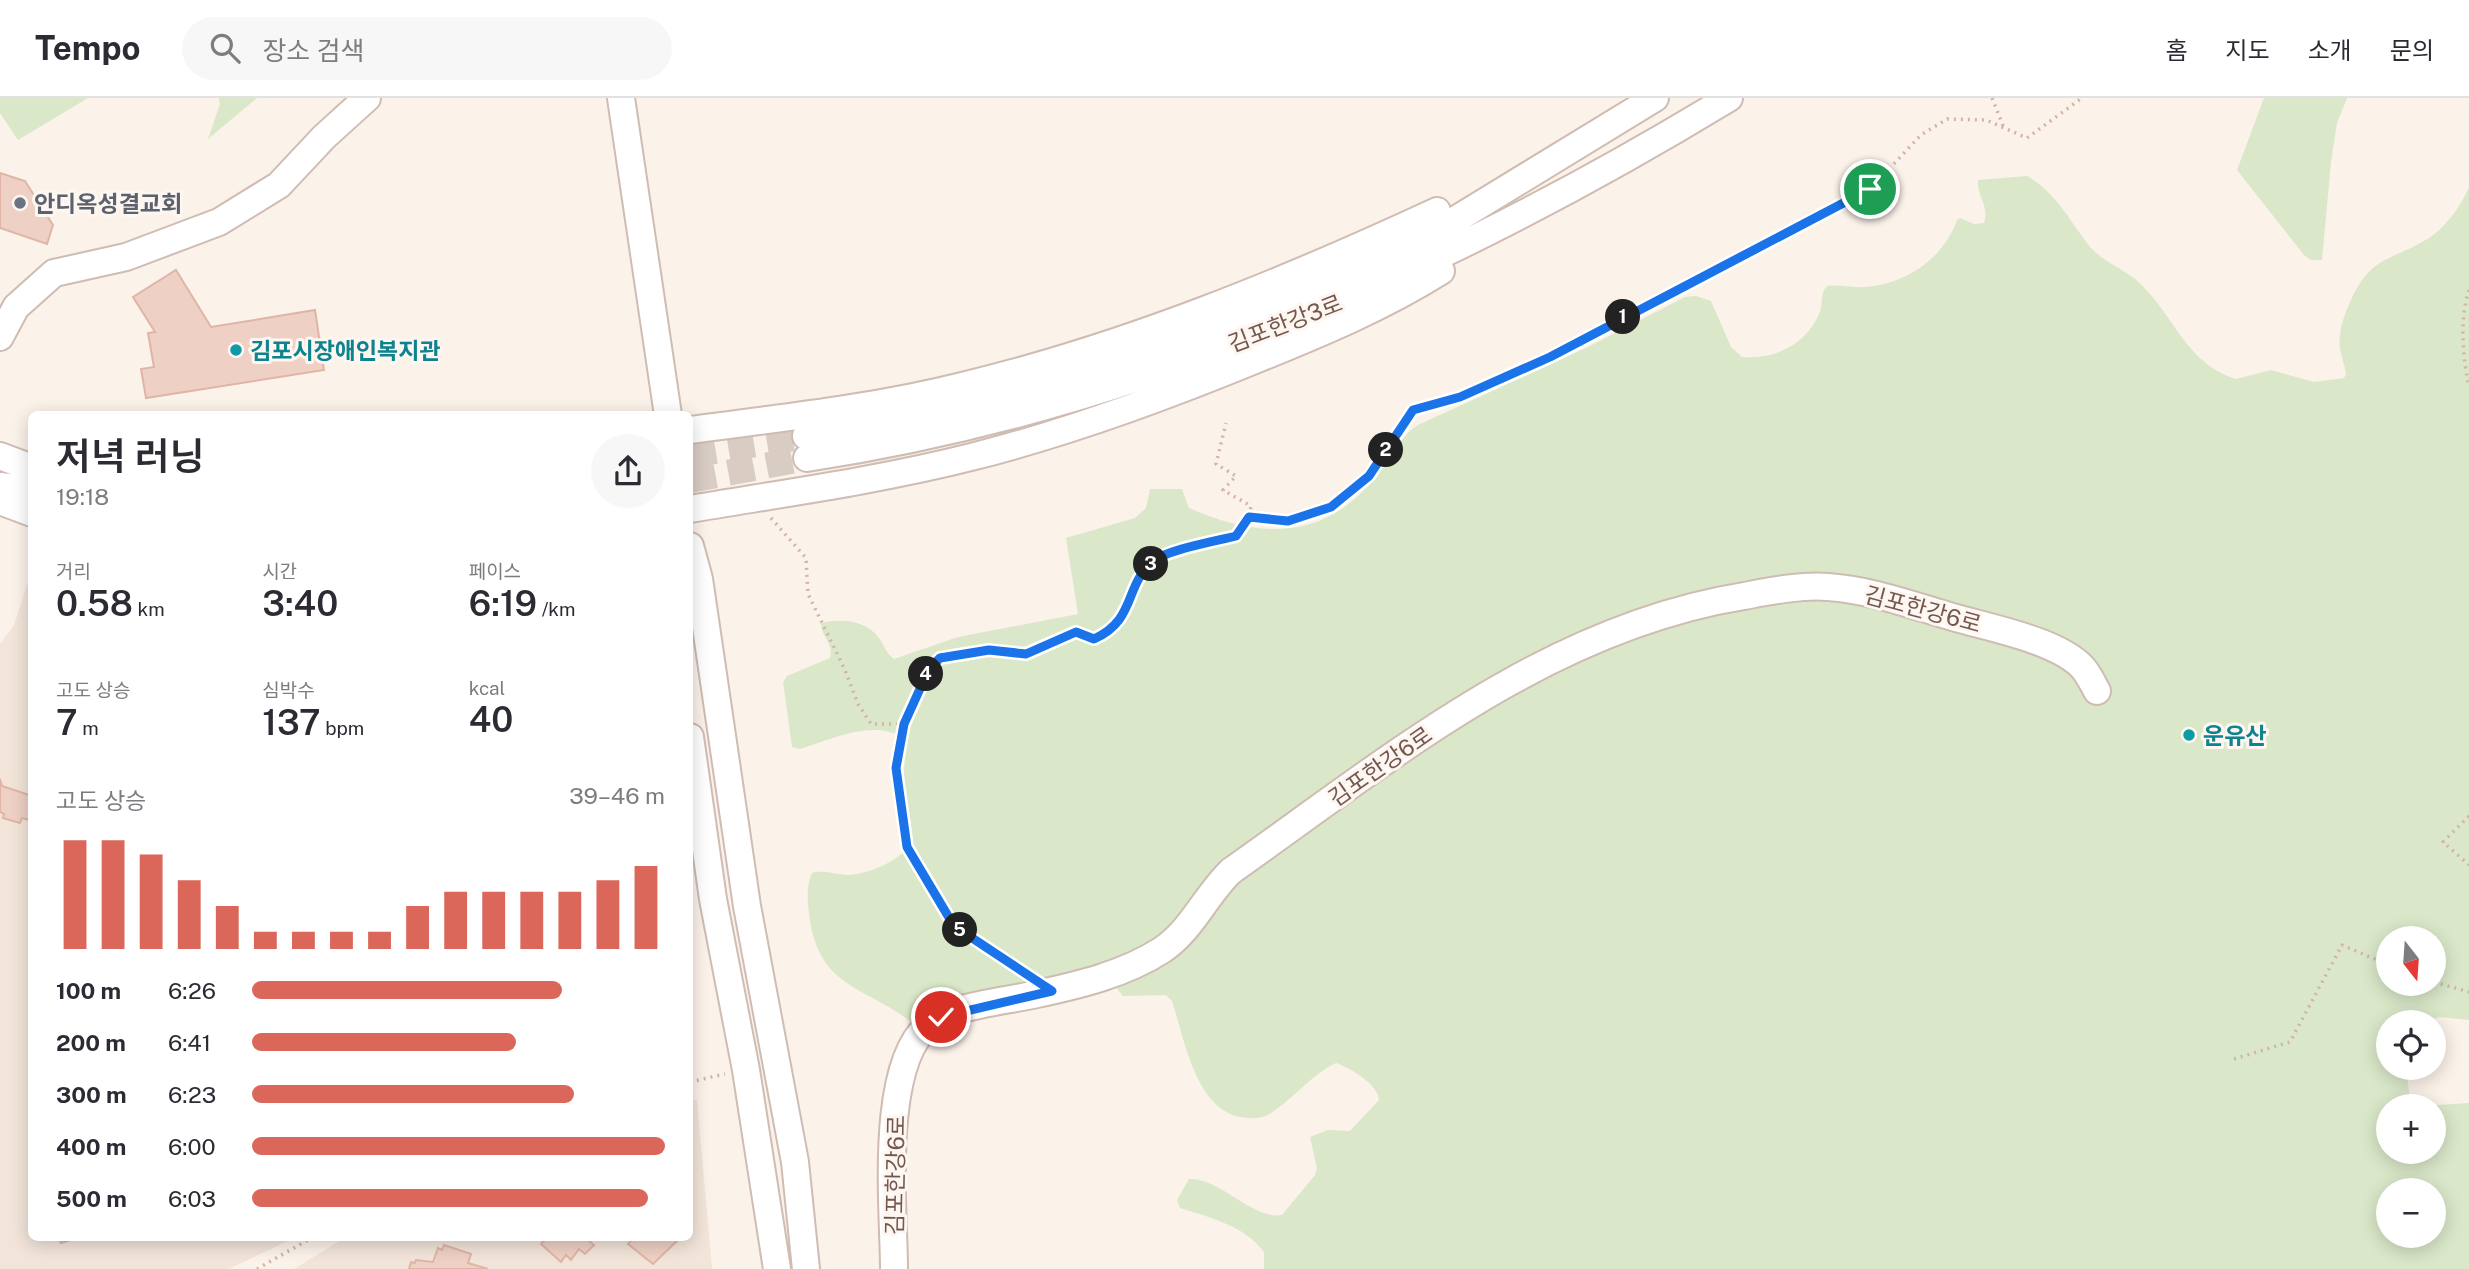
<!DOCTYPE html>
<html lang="ko">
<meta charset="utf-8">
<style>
body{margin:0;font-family:"Public Sans","Noto Sans KR",sans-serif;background:#f7f7f7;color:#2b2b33;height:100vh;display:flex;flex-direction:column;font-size:26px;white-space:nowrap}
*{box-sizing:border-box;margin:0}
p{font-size:23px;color:#7c7c81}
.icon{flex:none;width:38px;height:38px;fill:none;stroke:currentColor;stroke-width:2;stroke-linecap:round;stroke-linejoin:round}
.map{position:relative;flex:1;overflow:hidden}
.drawer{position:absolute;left:28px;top:313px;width:665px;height:830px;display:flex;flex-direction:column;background:#fff;border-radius:10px;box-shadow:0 4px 18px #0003}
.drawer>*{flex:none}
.needle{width:46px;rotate:163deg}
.tools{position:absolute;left:2376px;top:828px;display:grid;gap:14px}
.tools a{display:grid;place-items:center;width:70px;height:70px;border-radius:50%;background:#fff;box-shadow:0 4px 18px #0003;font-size:35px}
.pin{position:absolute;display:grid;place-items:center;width:60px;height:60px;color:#fff;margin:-30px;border:4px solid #fff;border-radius:50%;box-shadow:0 2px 7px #0007}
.km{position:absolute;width:35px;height:35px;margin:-18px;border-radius:50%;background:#222;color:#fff;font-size:19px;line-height:35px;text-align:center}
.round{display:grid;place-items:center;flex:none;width:74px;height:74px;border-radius:37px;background:#f7f7f7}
.head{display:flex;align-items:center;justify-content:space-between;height:119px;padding:0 28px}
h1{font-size:38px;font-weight:600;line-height:52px}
.stats{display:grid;grid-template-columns:repeat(3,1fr);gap:10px;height:119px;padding:7px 28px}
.stats div{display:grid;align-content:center}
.stats b{font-size:35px;font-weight:600}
.stats small{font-size:19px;font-weight:400}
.stats p{font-size:19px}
.chart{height:196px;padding:14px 28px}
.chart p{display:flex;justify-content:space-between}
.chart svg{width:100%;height:126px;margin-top:7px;stroke:#da675a;stroke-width:6}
ul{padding:0 28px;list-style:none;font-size:23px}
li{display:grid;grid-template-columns:112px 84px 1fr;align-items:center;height:52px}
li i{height:18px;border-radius:9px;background:#da675a}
header{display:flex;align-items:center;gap:42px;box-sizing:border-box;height:98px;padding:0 35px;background:#fff;border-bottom:2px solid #e1e1e2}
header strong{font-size:33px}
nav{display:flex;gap:38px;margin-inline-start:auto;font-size:24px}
.search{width:490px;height:63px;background:#f7f7f7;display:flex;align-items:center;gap:18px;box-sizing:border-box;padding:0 24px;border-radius:38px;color:#7c7c81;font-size:26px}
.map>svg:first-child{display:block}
.residential{fill:#f2e4d9}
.green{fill:#dae8c9;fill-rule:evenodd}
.building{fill:#eed0c4;stroke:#e0b5a6;stroke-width:2}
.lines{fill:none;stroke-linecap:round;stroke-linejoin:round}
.minor-tunnel{stroke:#d9ccc3;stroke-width:26;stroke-dasharray:26 13;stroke-linecap:butt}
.minor-casing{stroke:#cfbcb3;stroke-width:30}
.path{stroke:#d4b3a7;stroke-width:3.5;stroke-dasharray:2 5;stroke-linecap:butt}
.minor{stroke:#fff;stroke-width:26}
.route-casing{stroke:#fff;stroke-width:14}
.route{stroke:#1a73e8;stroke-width:9}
.worship-dot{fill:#6b7280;stroke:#fef7f1;stroke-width:2.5}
.culture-dot{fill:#0f9aa8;stroke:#fef7f1;stroke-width:2.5}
.labels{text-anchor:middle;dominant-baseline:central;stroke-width:6;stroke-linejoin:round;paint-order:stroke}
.worship-label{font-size:23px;font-weight:bold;fill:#5b616d;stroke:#fef7f1;text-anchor:start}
.street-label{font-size:23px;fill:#74584f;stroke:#fef7f1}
.culture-label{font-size:23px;font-weight:bold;fill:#0d838f;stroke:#fef7f1;text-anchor:start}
</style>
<header>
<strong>Tempo</strong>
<div class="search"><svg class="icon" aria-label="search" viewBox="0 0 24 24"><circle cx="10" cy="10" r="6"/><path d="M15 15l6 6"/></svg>장소 검색</div>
<nav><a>홈</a><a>지도</a><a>소개</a><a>문의</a></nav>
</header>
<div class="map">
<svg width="2469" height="1171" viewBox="0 0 2469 1171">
<rect width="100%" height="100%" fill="#fbf2ea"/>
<path class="residential" d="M29 481 32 1139H296L229 1171H0V546L14 527Z
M697 1002 712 1171H294L346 1139H690V1003Z"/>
<path class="green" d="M0 0H88L18 42 0 15Z
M219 0H257L208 41 220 6Z
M2264 0H2347L2337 25 2331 64 2322 162H2311L2304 157 2237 72Z
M2027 78C2056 94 2071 125 2091 150 2103 163 2121 170 2135 181 2174 214 2183 264 2236 281L2271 272 2314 284 2344 280 2346 276C2345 267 2341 259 2340 250 2338 233 2344 217 2351 202 2371 157 2392 163 2429 140 2446 129 2461 108 2469 89V922L2440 919 2419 924H2389V970H2406L2411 1008H2389V1054H2434V1008H2423L2469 1005V1171H1264V1154C1245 1128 1209 1119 1180 1110L1177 1102 1189 1081C1219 1079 1253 1122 1282 1117L1315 1077 1317 1070 1310 1039 1328 1032 1350 1033 1379 1002C1378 986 1350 970 1336 965 1312 976 1293 1001 1271 1015 1262 1021 1251 1021 1240 1019 1195 1010 1184 939 1172 903L1166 897 1123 898 1101 872 916 928C869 888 822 894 810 823 808 807 805 791 812 775 823 771 837 777 849 777 868 776 908 761 911 740 913 724 907 707 904 691 902 676 909 650 900 638 870 622 830 642 800 651L792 649 783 584 787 578 830 560C834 545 821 539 821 525 843 520 868 522 881 543 885 550 887 556 894 561L958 539 1078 516 1066 440 1135 420 1146 410 1150 391H1182L1189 410C1258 440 1322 444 1374 381 1389 363 1398 340 1418 327L1588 249 1685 199 1696 198 1711 203 1731 249 1742 259C1775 262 1807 246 1820 214 1823 205 1820 195 1827 188 1839 186 1852 190 1865 189 1906 186 1943 161 1957 122L1960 120 1974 126 1984 125C1990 108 1976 97 1978 82ZM2389 840H2434V886H2389ZM2389 1092H2434V1138H2389Z"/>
<path class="building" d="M0 75 25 83 53 127 47 146 0 130Z
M176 172 211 229 315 212 324 272 146 300 141 271 154 269 148 235 155 234 133 199Z
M0 681 2 688 32 698 29 722 22 720 20 725 3 720 4 716 0 714Z
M58 1139H80L61 1145Z
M547 1139H593L589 1143 594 1147 585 1156 579 1151 571 1162 566 1157 561 1164 541 1146Z
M634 1139H675L677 1143 653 1166 628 1146Z
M444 1147 471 1156 468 1165 488 1171H409L411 1164 415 1165 416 1162 433 1164 438 1150 442 1152Z"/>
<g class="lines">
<path class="minor-tunnel" d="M690 357 806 338
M690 382 807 360"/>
<g class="minor-casing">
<path id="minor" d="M621 0 668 317
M0 239 16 209 54 175 126 159 219 124 279 87 324 39 367 0
M690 332C782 320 875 310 966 287 1128 248 1286 183 1437 113
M806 338 961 310 1064 280 1297 200 1455 122 1655 0
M0 358 32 370
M807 360C1136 310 1446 172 1729 0
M0 388 32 392
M0 403 32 415
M690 411C785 395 881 382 975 358 1070 334 1165 299 1255 262 1319 236 1382 210 1441 173
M690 448 699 481 747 808 795 1064 806 1171
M690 639 713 801 746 972 777 1171
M894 1171C894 1113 878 964 931 925 955 907 1007 903 1037 896 1079 887 1125 876 1162 852 1192 832 1205 798 1231 773 1390 661 1546 530 1744 498 1771 493 1800 487 1828 489 1872 492 1914 508 1956 520 1991 530 2059 543 2083 570 2089 577 2093 586 2097 593"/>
</g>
<path class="path" d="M1992 0 2004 30
M2469 192C2459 222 2463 259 2469 289
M1249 419 1288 423 1330 409 1369 378 1413 312 1460 299 1550 259 1870 91 1921 37 1947 21 1986 22 2027 40 2082 0
M771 420 806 460 808 496 845 572 858 606 871 626H904
M2469 718 2443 744 2469 767
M1024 875 954 828 933 796 907 749 896 670 904 626 929 571 940 560 989 552 1026 556 1076 534 1094 541C1136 522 1124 489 1152 464 1165 452 1217 443 1236 438L1249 419 1251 408 1223 392 1236 378 1216 366 1226 325
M2434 884 2469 894
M2234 961 2290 944 2342 847 2389 867
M690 984 725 976
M257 1171 313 1139"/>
<use href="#minor" class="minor"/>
</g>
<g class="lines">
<g class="route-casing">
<path id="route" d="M941 919 1052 893 954 828 907 749 896 670 904 626 929 571 940 560 989 552 1026 556 1076 534 1094 541C1136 522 1124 489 1152 464 1165 452 1217 443 1236 438L1249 419 1288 423 1331 409 1369 378 1413 312 1460 299 1550 259 1870 91"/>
</g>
<use href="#route" class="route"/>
</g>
<circle class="worship-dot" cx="20" cy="105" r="7"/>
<g class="culture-dot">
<circle cx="236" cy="252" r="7"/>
<circle cx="2189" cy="637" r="7"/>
</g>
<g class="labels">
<g class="worship-label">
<text x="34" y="105">안디옥성결교회</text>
</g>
<g class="street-label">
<text transform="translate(1285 225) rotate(-21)">김포한강3로</text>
<text transform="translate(1923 511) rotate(15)">김포한강6로</text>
<text transform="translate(1380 668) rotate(-35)">김포한강6로</text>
<text transform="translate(895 1077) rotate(-89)">김포한강6로</text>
</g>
<g class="culture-label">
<text x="250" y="252">김포시장애인복지관</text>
<text x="2203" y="637">운유산</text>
</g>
</g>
</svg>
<div class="tools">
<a><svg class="needle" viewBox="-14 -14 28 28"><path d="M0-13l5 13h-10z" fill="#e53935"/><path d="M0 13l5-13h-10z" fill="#7c7c81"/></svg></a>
<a><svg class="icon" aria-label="locate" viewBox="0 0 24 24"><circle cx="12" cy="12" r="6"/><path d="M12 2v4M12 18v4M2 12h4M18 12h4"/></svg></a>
<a>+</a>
<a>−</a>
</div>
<div class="pin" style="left:1870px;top:91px;background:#1e9e55"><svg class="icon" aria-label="arrive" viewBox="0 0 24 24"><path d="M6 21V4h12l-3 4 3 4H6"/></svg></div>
<div class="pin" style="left:941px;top:919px;background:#d93025"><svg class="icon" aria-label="check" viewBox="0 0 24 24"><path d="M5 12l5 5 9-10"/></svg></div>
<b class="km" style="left:1623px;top:219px">1</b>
<b class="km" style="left:1386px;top:352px">2</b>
<b class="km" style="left:1151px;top:466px">3</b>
<b class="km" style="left:926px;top:576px">4</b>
<b class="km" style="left:960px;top:832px">5</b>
<section class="drawer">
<div class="head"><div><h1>저녁 러닝</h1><p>19:18</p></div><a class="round"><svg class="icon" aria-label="share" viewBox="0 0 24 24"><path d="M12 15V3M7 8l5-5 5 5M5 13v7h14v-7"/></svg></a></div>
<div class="stats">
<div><p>거리</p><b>0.58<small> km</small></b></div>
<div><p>시간</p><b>3:40</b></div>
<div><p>페이스</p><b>6:19<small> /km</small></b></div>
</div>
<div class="stats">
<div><p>고도 상승</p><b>7<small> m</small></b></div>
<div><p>심박수</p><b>137<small> bpm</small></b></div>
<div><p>kcal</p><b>40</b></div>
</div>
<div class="chart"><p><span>고도 상승</span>39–46 m</p>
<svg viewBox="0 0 160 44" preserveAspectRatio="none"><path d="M5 44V6M15 44V6M25 44V11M35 44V20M45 44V29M55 44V38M65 44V38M75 44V38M85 44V38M95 44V29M105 44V24M115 44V24M125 44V24M135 44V24M145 44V20M155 44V15"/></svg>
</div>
<ul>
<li><b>100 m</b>6:26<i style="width:75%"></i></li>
<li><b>200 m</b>6:41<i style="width:64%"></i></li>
<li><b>300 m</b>6:23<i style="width:78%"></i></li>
<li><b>400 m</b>6:00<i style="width:100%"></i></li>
<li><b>500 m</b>6:03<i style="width:96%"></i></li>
</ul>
</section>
</div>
